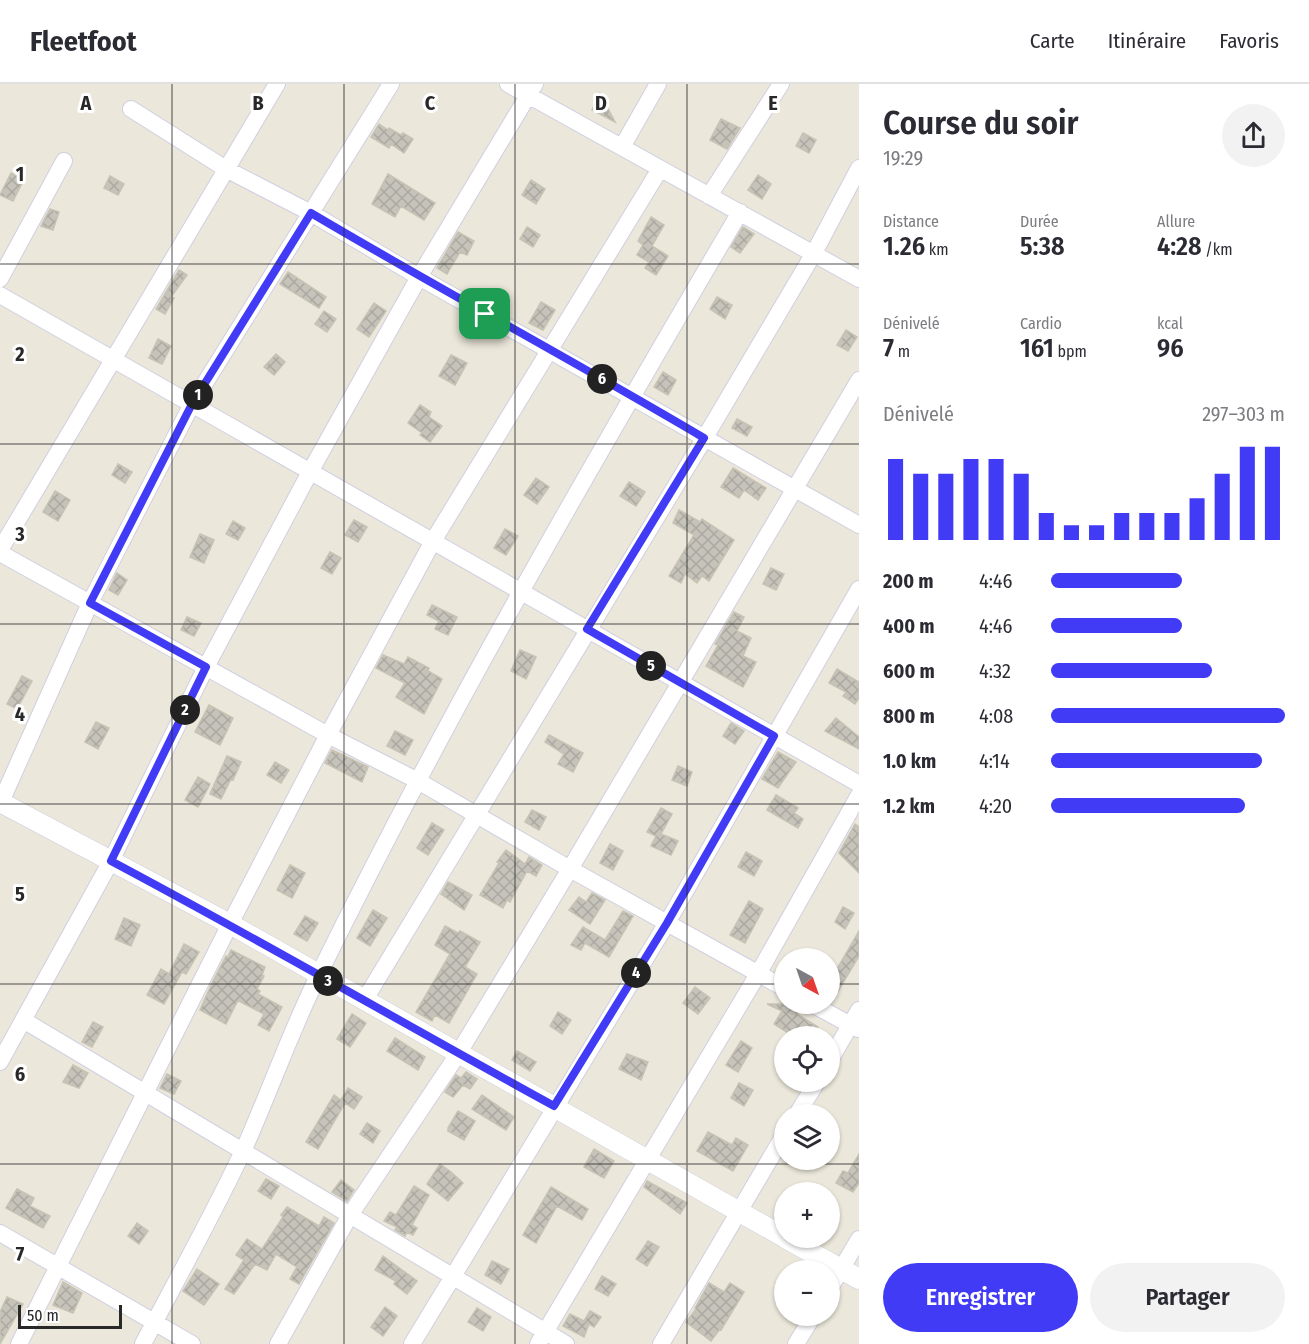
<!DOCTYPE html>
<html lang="fr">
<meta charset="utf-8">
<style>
body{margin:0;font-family:"Fira Sans Condensed",sans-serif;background:#f2f2f3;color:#2b2b33;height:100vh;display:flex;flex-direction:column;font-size:22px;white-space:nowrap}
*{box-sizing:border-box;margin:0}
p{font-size:20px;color:#7c7c81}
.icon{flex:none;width:33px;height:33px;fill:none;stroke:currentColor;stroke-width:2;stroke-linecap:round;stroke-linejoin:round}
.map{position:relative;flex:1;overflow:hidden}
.sheet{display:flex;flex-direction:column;background:#fff;width:450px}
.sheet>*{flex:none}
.needle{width:39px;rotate:140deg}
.controls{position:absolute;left:774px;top:864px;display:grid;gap:12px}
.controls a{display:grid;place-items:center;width:66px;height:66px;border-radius:50%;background:#fff;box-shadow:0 2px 4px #0004;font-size:30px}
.scale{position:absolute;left:18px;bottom:15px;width:104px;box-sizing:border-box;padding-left:6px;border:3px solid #282828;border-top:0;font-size:16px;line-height:21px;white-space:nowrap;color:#282828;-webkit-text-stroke:4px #fff;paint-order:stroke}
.pin{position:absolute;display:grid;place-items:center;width:51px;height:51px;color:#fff;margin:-26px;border-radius:12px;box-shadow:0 3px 9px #0006}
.km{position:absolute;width:30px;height:30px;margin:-15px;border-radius:50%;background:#222;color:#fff;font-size:16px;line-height:30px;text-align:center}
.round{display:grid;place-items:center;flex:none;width:63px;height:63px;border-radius:32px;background:#f2f2f3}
.headline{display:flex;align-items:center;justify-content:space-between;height:102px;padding:0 24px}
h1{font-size:33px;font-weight:600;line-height:45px}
.metrics{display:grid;grid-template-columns:repeat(3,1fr);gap:9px;height:102px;padding:6px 24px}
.metrics div{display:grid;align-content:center}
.metrics b{font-size:26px;font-weight:600}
.metrics small{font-size:16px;font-weight:400}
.metrics p{font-size:16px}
.chart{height:168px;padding:12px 24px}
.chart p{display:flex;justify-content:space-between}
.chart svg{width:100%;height:108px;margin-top:6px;stroke:#423bf6;stroke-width:6}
.cta{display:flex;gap:12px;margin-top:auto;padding:12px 24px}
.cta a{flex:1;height:69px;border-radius:36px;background:#423bf6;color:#fff;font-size:24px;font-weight:600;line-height:69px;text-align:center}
.cta a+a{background:#f2f2f3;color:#2b2b33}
ul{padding:0 24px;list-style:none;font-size:20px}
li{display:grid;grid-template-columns:96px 72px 1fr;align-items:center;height:45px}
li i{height:15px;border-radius:8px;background:#423bf6}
header{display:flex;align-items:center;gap:36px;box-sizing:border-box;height:84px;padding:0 30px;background:#fff;border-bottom:2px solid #e1e1e2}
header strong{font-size:28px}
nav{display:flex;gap:33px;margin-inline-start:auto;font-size:21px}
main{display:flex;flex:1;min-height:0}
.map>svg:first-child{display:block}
.building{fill:url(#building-cross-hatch);stroke:#c6c3b4;stroke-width:1.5}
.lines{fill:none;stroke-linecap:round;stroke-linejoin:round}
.minor-casing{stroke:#d0cfe1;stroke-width:18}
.tertiary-casing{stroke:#d0cfe1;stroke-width:21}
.minor{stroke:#fff;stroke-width:16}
.tertiary{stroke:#fff;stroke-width:20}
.route-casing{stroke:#fff;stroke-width:12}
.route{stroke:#423bf6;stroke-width:8}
.grid{fill:none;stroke:#282828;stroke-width:1.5;stroke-opacity:0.55}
.grid-label{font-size:20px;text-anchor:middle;font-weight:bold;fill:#282828;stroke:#fff;stroke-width:6;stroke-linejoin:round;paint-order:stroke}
</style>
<header>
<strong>Fleetfoot</strong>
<nav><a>Carte</a><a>Itinéraire</a><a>Favoris</a></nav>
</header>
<main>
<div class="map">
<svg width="859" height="1260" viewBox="0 0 859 1260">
<defs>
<pattern id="building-cross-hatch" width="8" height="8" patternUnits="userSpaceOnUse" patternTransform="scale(1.5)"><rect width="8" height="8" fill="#c6c4ba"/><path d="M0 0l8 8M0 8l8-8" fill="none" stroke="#aaa8a0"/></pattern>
</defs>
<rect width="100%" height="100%" fill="#ebe7da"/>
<path class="building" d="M600 9 615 38 592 26Z
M721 35 740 44 727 65 710 56Z
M379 40 388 46 389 44 401 51 403 49 413 55 404 69 391 60 389 64 371 53Z
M803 49 816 56 809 69 796 62Z
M11 89 24 95 13 117 0 111Z
M388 90 435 119 424 136 401 122 395 133 372 120Z
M758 91 771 100 762 115 748 106Z
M110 92 124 100 118 111 104 104Z
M531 96 545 105 536 120 522 111Z
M50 125 59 128 53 146 41 142Z
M651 133 664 141 652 162 668 172 656 191 645 184 649 178 637 171 643 161 638 157Z
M527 143 540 151 533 163 520 155Z
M743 143 754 150 740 169 731 163Z
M458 148 474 157 467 171 460 168 447 190 437 184Z
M179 186 187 191 171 213 174 214 165 230 156 225Z
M288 188 326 213 319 224 280 200Z
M717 213 732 221 725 235 710 225Z
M541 218 555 226 543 246 529 239Z
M374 219 386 227 369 253 357 245Z
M324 227 336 235 327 248 315 240Z
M846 246 857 253 848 267 837 261Z
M158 255 171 262 162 280 149 274Z
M276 270 285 278 274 291 264 283Z
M451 271 467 279 455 301 439 292Z
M663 288 676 296 668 311 654 303Z
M420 321 431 328 429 333 442 342 430 358 420 351 422 349 408 339Z
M737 335 752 343 747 352 732 344Z
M118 380 132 388 125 399 112 391Z
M733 384 766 404 758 416 744 406 739 414 721 403Z
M536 394 549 403 537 420 524 411Z
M629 398 645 408 636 422 620 412Z
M55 407 70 416 58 437 43 428Z
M679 426 700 438 702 435 734 456 709 497 702 492 697 499 685 490 681 499 669 492 694 451 673 439Z
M354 436 367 443 358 458 345 451Z
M233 437 245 444 238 456 226 450Z
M505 445 518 452 506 471 494 464Z
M200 450 214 456 204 479 190 473Z
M330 468 341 474 332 490 321 484Z
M771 484 784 490 776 506 763 500Z
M117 489 127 496 118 511 109 506Z
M432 521 457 533 448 551 435 545 439 537 427 531Z
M734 528 744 533 737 547 751 554 743 572 756 578 743 603 706 582 718 561 715 560Z
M187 533 201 539 194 552 181 546Z
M520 566 536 573 526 595 511 587Z
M383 571 404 580 408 573 429 584 428 587 442 595 424 630 396 613 405 599 376 584Z
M837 585 859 598V614L855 620 843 612 846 608 829 599Z
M22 592 32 597 17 625 7 620Z
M209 621 233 634 220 661 195 648Z
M836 634 859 653V665L825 647Z
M96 638 109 644 98 665 85 658Z
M731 639 744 647 735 660 723 652Z
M395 647 413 656 405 671 387 662Z
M549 651 583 669 573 688 558 680 564 670 545 658Z
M332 666 368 683 362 698 325 679Z
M778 668 796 678 778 704 762 695Z
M227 672 241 678 233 696 231 695 221 715 210 710Z
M275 678 289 686 281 699 267 691Z
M678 682 692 688 687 702 672 696Z
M198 693 210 700 198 723 185 716Z
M776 711 798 724 794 729 803 735 798 744 767 726Z
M661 724 672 730 661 750 678 757 671 771 651 762 656 752 647 748Z
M532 726 546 733 539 746 525 738Z
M432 739 444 746 428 771 417 764Z
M855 740 859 743V789L839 769Z
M610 760 623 767 613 786 600 779Z
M506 766 525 780 529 773 542 781 536 792 527 787 510 818 507 816 503 824 480 811 499 779 497 778Z
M746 768 762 777 754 792 738 783Z
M290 781 305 789 292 814 277 806Z
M448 798 472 811 464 826 441 810Z
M592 809 605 816 590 840 569 826 579 813 586 818Z
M749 817 763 825 745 859 730 851Z
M843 823 854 829 845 845 835 838Z
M373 826 387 834 370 862 357 854Z
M623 827 633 832 609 873 585 859 581 866 571 861 583 843 605 856Z
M305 832 318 839 307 857 294 850Z
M124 834 140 841 131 862 115 855Z
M445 842 458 849 460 847 480 858 465 883 477 890 449 939 435 931 432 937 416 928 450 870 435 861Z
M859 847V872L837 909 830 905V897Z
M184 860 199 868 186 890 182 888 164 920 147 911 161 885 169 890Z
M231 866 265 883 262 891 264 892 257 905 260 907 258 910 282 923 269 947 258 941 264 930 239 917 237 918 226 940 200 926 212 899 226 872 228 873Z
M695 903 710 914 698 930 683 919Z
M767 920H802L797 930 818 943 813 952H793L774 940 782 927Z
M558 928 571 936 562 950 550 942Z
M352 930 366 939 350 963 337 955Z
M93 938 103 943 92 963 82 958Z
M395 954 425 973 418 986 387 967Z
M741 957 752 964 738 988 726 981Z
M517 967 536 978 530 987 512 976Z
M627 970 648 978 641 996 619 985Z
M73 981 88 989 79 1004 63 998Z
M466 988 477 995 470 1005 463 1001 453 1013 445 1008 456 991 461 994Z
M167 990 181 997 174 1010 160 1004Z
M739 999 753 1006 744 1022 731 1014Z
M348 1004 362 1013 354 1025 345 1019 318 1065 306 1058 334 1011 341 1016Z
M482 1011 514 1033 506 1046 472 1025Z
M458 1027 475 1037 464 1056 448 1047V1044Z
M367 1039 380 1047 373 1059 360 1050Z
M708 1048 732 1061 736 1054 748 1061 733 1087 697 1067Z
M594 1065 614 1077 604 1094 584 1083Z
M859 1070V1099L853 1108 836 1099 843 1087 848 1089Z
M440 1080 451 1088 463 1099 448 1117 427 1100Z
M266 1095 279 1102 271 1115 258 1107Z
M341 1096 354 1106 347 1117 332 1108Z
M647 1097 687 1119 680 1130 644 1103Z
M414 1102 429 1111 412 1141 417 1144 413 1151 407 1148 405 1152 395 1146 397 1143 384 1137 390 1128 396 1131Z
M551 1103 588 1125 582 1136 557 1122 536 1159 523 1151Z
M17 1105 34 1114 30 1122 50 1132 43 1144 6 1124Z
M287 1123 319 1142 324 1133 334 1139 299 1200 290 1195 297 1183 276 1170 267 1186 255 1180 234 1210 225 1205 244 1176 236 1171 247 1155 262 1165 283 1133 281 1131Z
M137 1139 148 1147 139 1160 128 1152Z
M648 1157 659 1163 647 1182 636 1175Z
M383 1172 417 1197 407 1210 394 1200 396 1197 375 1186Z
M492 1177 509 1185 501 1200 485 1191Z
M197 1185 219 1200 204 1221 183 1207Z
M602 1192 616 1200 608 1212 595 1205Z
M63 1198 82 1209 73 1229 53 1221Z
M709 1199 724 1208 730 1199 744 1208 721 1246 720 1245 711 1257 686 1238 696 1225 695 1224Z
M7 1213 23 1220 0 1260V1228Z
M385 1223 397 1232 383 1252 371 1243Z
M477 1224 491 1233 483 1247 468 1238Z
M590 1227 601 1233 594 1243 589 1240 584 1253 563 1242 570 1230 586 1238 584 1237Z"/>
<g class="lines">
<g class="minor-casing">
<path id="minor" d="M508 0 859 195
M131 25 226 85 311 129 419 193 859 441
M622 63 658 0
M709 112 781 0
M0 195 64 77
M0 211 859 700
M0 466 277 0
M0 469 328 651 418 697 570 785 784 904
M0 720 90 519 192 320 391 0
M364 917 704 355 814 169 859 84
M812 920 858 945
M23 936 566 1260
M830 976 859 926
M0 978 111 777 206 583 310 388 419 193 535 0
M797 1030 817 998
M0 1149 192 1260
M830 1204 859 1155
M19 1260 230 840 328 651 433 457 660 85
M143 1260C177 1195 213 1131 244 1065 270 1007 291 946 320 888 448 628 593 378 740 128
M278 1260 350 1131 458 970 570 785 859 296
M412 1260 667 839 859 505
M538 1260 758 890 859 711
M661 1260 784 1051
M796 1260 813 1232"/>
</g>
<g class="tertiary-casing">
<path id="tertiary" d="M0 718 230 840 784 1153
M785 1154 859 1195"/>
</g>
<use href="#minor" class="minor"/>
<use href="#tertiary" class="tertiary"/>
</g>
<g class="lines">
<g class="route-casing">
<path id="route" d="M311 129C441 206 574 277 704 354L587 545 774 652 667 839 554 1022C406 941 260 856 111 777L206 583 90 519 192 320Z"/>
</g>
<use href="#route" class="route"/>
</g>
<path class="grid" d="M172 0V1260M344 0V1260M515 0V1260M687 0V1260M0 180H859M0 360H859M0 540H859M0 720H859M0 900H784M830 900H859M0 1080H859"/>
<g class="grid-label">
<text x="86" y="26">A</text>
<text x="258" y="26">B</text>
<text x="430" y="26">C</text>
<text x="601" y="26">D</text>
<text x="773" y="26">E</text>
<text x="20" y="97">1</text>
<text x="20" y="277">2</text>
<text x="20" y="457">3</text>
<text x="20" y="637">4</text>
<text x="20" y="817">5</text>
<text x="20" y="997">6</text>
<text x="20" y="1177">7</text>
</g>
</svg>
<div class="controls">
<a><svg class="needle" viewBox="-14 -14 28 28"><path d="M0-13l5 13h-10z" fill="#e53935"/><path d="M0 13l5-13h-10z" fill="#7c7c81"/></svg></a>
<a><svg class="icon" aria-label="locate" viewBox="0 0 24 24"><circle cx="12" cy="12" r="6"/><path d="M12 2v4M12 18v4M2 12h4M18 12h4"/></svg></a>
<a><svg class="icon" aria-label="layers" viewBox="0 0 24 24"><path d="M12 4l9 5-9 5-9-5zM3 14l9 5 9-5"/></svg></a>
<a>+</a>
<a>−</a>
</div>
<div class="scale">50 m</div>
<div class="pin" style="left:485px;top:230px;background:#1e9e55"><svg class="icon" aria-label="arrive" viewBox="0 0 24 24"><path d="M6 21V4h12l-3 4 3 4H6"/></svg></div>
<b class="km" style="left:198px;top:311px">1</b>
<b class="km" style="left:185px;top:626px">2</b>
<b class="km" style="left:328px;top:897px">3</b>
<b class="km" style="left:636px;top:889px">4</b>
<b class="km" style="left:651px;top:582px">5</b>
<b class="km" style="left:602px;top:295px">6</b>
</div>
<section class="sheet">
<div class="headline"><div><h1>Course du soir</h1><p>19:29</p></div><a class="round"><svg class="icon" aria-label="share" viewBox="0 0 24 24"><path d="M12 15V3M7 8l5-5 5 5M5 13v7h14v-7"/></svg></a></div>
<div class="metrics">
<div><p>Distance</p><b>1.26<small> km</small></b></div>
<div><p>Durée</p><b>5:38</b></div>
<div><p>Allure</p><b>4:28<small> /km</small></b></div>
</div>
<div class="metrics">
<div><p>Dénivelé</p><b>7<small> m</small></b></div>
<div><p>Cardio</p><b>161<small> bpm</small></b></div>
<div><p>kcal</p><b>96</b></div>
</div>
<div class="chart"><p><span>Dénivelé</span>297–303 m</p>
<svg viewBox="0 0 160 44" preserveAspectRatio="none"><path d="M5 44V11M15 44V17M25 44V17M35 44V11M45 44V11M55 44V17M65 44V33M75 44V38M85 44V38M95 44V33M105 44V33M115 44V33M125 44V27M135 44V17M145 44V6M155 44V6"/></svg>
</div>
<ul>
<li><b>200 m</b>4:46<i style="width:56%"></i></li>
<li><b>400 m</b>4:46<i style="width:56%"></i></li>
<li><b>600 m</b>4:32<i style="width:69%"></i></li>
<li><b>800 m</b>4:08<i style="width:100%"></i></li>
<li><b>1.0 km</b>4:14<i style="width:90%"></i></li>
<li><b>1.2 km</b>4:20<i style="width:83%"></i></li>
</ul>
<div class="cta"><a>Enregistrer</a><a>Partager</a></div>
</section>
</main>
